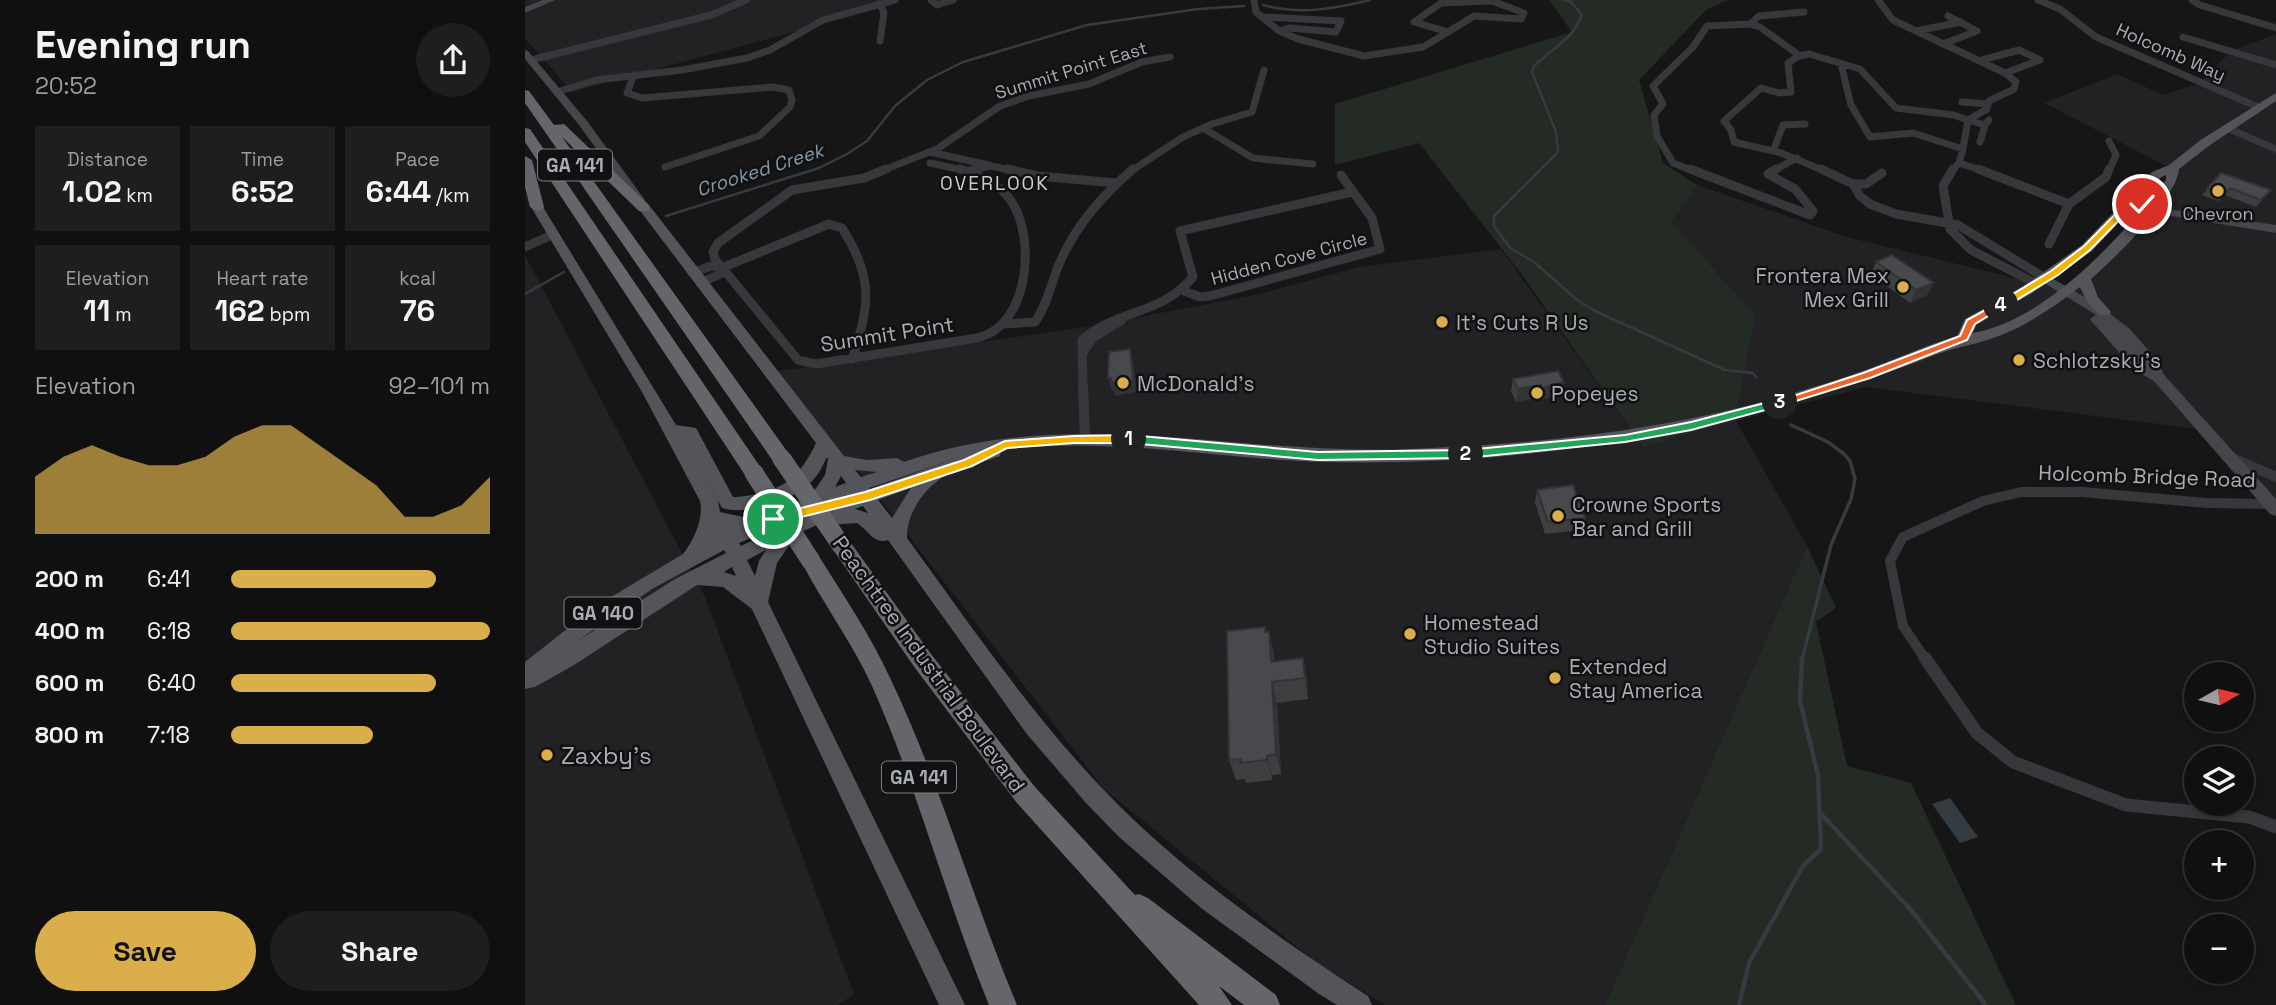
<!DOCTYPE html>
<meta charset="utf-8">
<style>
body{margin:0;font-family:"Space Grotesk",sans-serif;background:#1e1e1f;color:#f1f3f6;height:100vh;display:flex;flex-direction:column;font-size:26px;white-space:nowrap}
*{box-sizing:border-box;margin:0}
p{font-size:23px;color:#9c9d9f}
.icon{flex:none;width:38px;height:38px;fill:none;stroke:currentColor;stroke-width:2;stroke-linecap:round;stroke-linejoin:round}
.map{position:relative;flex:1;overflow:hidden}
.sheet{display:flex;flex-direction:column;background:#101011;width:525px}
.sheet>*{flex:none}
.needle{width:46px;rotate:82deg}
.controls{position:absolute;left:1659px;top:662px;display:grid;gap:14px}
.controls a{display:grid;place-items:center;width:70px;height:70px;border-radius:50%;background:#101011;box-shadow:0 4px 10px #0003,0 0 0 2px #303031;font-size:35px}
.pin{position:absolute;display:grid;place-items:center;width:60px;height:60px;color:#fff;margin:-30px;border:4px solid #fff;border-radius:50%;box-shadow:0 2px 7px #0007}
.km{position:absolute;width:35px;height:35px;margin:-18px;border-radius:50%;background:#222;color:#fff;font-size:19px;line-height:35px;text-align:center}
.round{display:grid;place-items:center;flex:none;width:74px;height:74px;border-radius:37px;background:#1e1e1f}
.head{display:flex;align-items:center;justify-content:space-between;height:119px;padding:0 35px}
h1{font-size:38px;font-weight:700;line-height:52px}
.metrics{display:grid;grid-template-columns:repeat(3,1fr);gap:10px;height:119px;padding:7px 35px}
.metrics div{display:grid;align-content:center;border-radius:0px;background:#1e1e1f;text-align:center}
.metrics b{font-size:30px;font-weight:700}
.metrics small{font-size:19px;font-weight:400}
.metrics p{font-size:19px}
.chart{height:196px;padding:14px 35px}
.chart p{display:flex;justify-content:space-between}
.chart svg{width:100%;height:126px;margin-top:7px;fill:#daae4a;opacity:.7}
.cta{display:flex;gap:14px;margin-top:auto;padding:14px 35px}
.cta a{flex:1;height:80px;border-radius:42px;background:#daae4a;color:#111;font-size:28px;font-weight:700;line-height:80px;text-align:center}
.cta a+a{background:#1e1e1f;color:#f1f3f6}
ul{padding:0 35px;list-style:none;font-size:23px}
li{display:grid;grid-template-columns:112px 84px 1fr;align-items:center;height:52px}
li i{height:18px;border-radius:9px;background:#daae4a}
main{display:flex;flex:1;min-height:0}
.map>svg:first-child{display:block}
.built{fill:#222224}
.green{fill:#242b25}
.water{fill:#343c42}
.lines{fill:none;stroke-linecap:round;stroke-linejoin:round}
.stream-far2{stroke:#343c42;stroke-width:2.5}
.stream-far1{stroke:#343c42;stroke-width:3.5}
.stream{stroke:#343c42;stroke-width:4.5}
.street-far3{stroke:#37383c;stroke-width:7}
.street-far2{stroke:#37383c;stroke-width:9}
.street-far1{stroke:#37383c;stroke-width:10}
.street{stroke:#37383c;stroke-width:13}
.secondary{fill:#45474b;fill-rule:evenodd}
.primary{fill:#53555a;fill-rule:evenodd}
.highway{fill:#64666c;fill-rule:evenodd}
.highway-bridge{stroke:#64666c;stroke-width:19}
.wall{fill:#3e3f41}
.shaded-wall{fill:#323335}
.building{fill:#48494c;stroke:#323335;stroke-width:2}
.split-1{fill:#f5b400;stroke:#fff;stroke-width:2}
.split-2{fill:#22a559;stroke:#fff;stroke-width:2}
.split-3{fill:#22a559;stroke:#fff;stroke-width:2}
.split-4{fill:#f0652b;stroke:#fff;stroke-width:2}
.split-5{fill:#f5b400;stroke:#fff;stroke-width:2}
.poi-dot{fill:#daae4a;stroke:#111112;stroke-width:2.5}
.labels{text-anchor:middle;dominant-baseline:central;stroke-width:5;stroke-linejoin:round;paint-order:stroke}
.far-street-label{font-size:18px;fill:#a9adb5;stroke:#111112}
.far-poi-label{font-size:18px;fill:#a9adb5;stroke:#111112}
.shield{fill:#111112;stroke:#7b7e84;stroke-width:2}
.shield-label{font-size:19px;font-weight:bold;fill:#a9adb5}
.far-water-label{font-size:19px;font-style:italic;fill:#8598ac;stroke:#111112}
.far-neighbourhood-label{font-size:19px;letter-spacing:2px;fill:#caccd2;stroke:#111112}
.poi-label{font-size:21px;fill:#a9adb5;stroke:#111112;text-anchor:start}
.street-label{font-size:21px;fill:#a9adb5;stroke:#111112}
.near-poi-label{font-size:24px;fill:#a9adb5;stroke:#111112;text-anchor:start}
</style>
<main>
<section class="sheet">
<div class="head"><div><h1>Evening run</h1><p>20:52</p></div><a class="round"><svg class="icon" aria-label="share" viewBox="0 0 24 24"><path d="M12 15V3M7 8l5-5 5 5M5 13v7h14v-7"/></svg></a></div>
<div class="metrics">
<div><p>Distance</p><b>1.02<small> km</small></b></div>
<div><p>Time</p><b>6:52</b></div>
<div><p>Pace</p><b>6:44<small> /km</small></b></div>
</div>
<div class="metrics">
<div><p>Elevation</p><b>11<small> m</small></b></div>
<div><p>Heart rate</p><b>162<small> bpm</small></b></div>
<div><p>kcal</p><b>76</b></div>
</div>
<div class="chart"><p><span>Elevation</span>92–101 m</p>
<svg viewBox="0 0 160 44" preserveAspectRatio="none"><path d="M0 44V24L10 17L20 13L30 17L40 20L50 20L60 17L70 10L80 6L90 6L100 13L110 20L120 27L130 38L140 38L150 34L160 24V44z"/></svg>
</div>
<ul>
<li><b>200 m</b>6:41<i style="width:79%"></i></li>
<li><b>400 m</b>6:18<i style="width:100%"></i></li>
<li><b>600 m</b>6:40<i style="width:79%"></i></li>
<li><b>800 m</b>7:18<i style="width:55%"></i></li>
</ul>
<div class="cta"><a>Save</a><a>Share</a></div>
</section>
<div class="map">
<svg width="1751" height="1005" viewBox="0 0 1751 1005">
<rect width="100%" height="100%" fill="#161617"/>
<path class="built" d="M0 0H365L368 5 47 92 0 38Z
M1751 34V501L1689 431 1341 387 1211 421 1282 546 1080 1005H860L794 965 579 789 335 473 299 441 247 372 567 326 730 295 834 267 976 249 1118 447 1210 421 1229 315 1145 222 1172 185 1322 237 1543 291 1583 255 1653 172 1519 103 1592 74 1638 95 1675 83 1706 51Z
M0 255 180 597 329 994 313 1005H0Z"/>
<path class="green" d="M1024 0H1203L1182 9 1114 80 1138 163 1172 185 1146 222 1230 315 1210 421 1118 447 995 272 894 143 810 165V104L1047 32Z
M1282 546 1311 608 1291 622 1322 766 1386 783 1491 1005H1080Z"/>
<path class="water" d="M1425 798 1453 837 1435 843 1407 804Z"/>
<g class="lines">
<path class="stream-far2" d="M1040 0 1046 2 1057 15C1048 39 1027 49 1009 66L1007 72 1031 132 1033 152 969 216V226L985 248 1009 262 1052 300 1070 311 1200 370 1228 373 1231 377
M738 5C775 15 808 9 845 0
M141 216 294 168 322 154 342 141 370 106 402 80 438 62 562 25 673 9 719 6
M0 294 39 272"/>
<path class="stream-far1" d="M1266 425 1303 442 1319 454 1325 461 1330 479 1326 499 1306 545 1277 660"/>
<path class="stream" d="M1297 815 1386 910 1461 1005
M1214 1005 1224 963 1278 866 1296 849 1293 775 1275 701 1277 658"/>
<path class="street-far3" d="M406 0 412 5 428 0
M729 0 731 12 754 31 765 28 811 32 816 21 738 17
M1513 0 1535 9 1571 37 1733 107
M1667 0 1675 5 1751 28
M967 1 999 13 996 19 949 16 923 32 889 22 916 3Z
M354 4 359 12 355 41
M1225 24 1235 27 1275 56
M754 31 773 39 839 56 898 47 923 32
M1391 31 1436 22
M1658 37 1751 65
M1418 44 1452 31 1423 16
M6 60 186 15 221 0
M1457 60 1494 50 1515 60 1480 73
M1316 64 1326 105 1345 137 1388 133 1438 149 1443 120 1460 125 1464 120
M109 75 102 93 117 98 247 87 264 90 267 100 265 107 234 136 140 167
M32 92 71 80 157 70 222 58 245 50 298 20 370 0
M1437 102 1463 104
M678 128 728 158 788 164
M1702 128 1751 149
M1455 142 1460 125
M1249 149 1258 125 1280 124
M405 152 464 165
M405 163 442 171
M1434 163 1458 171
M356 171 412 149 475 106 504 96 564 84 617 62 645 57
M444 171 466 166 490 171
M606 171 658 137 687 124 727 112 739 70
M1169 171 1148 163 1132 136 1129 115 1138 104 1128 86 1168 47 1182 26 1225 24 1234 16 1279 12
M1248 171 1272 158
M1300 171 1256 153 1209 142 1206 130 1199 121 1236 88 1254 93 1266 92 1263 63 1274 56 1284 54 1335 69 1371 108 1429 115 1443 120 1462 109 1464 101 1489 89 1491 82 1480 73 1368 20 1353 0
M1427 171 1434 163 1438 149
M1584 171 1591 155 1584 141"/>
<path class="street-far2" d="M361 169 339 178 267 190 193 243 188 252 190 259 273 360 291 364 452 338C503 327 511 243 488 204 477 185 456 175 435 169
M482 169 513 176 592 183
M1165 169 1285 215 1288 211 1270 189 1243 174 1251 169
M1296 169 1328 184 1335 196 1345 204 1371 214 1433 225 1520 278
M1428 169 1418 186 1425 229 1446 250 1512 284
M1453 169 1544 204 1524 244
M444 171 451 169
M1328 184H1341L1357 173
M1544 204 1581 177 1584 169
M0 247 29 234
M167 273 186 266 199 267 304 224 317 228C349 278 345 305 327 359
M175 283 195 274 199 267
M659 291 675 297 685 296 855 249 847 218 816 175
M480 324 510 322C523 304 526 282 535 262 550 227 579 194 608 169
M557 354 568 338 597 320
M558 387 557 340C594 308 635 316 668 277L655 231 827 192"/>
<path class="street-far1" d="M558 385 560 439
M1705 457 1751 477
M1401 660 1378 626 1365 561 1378 537 1458 501 1496 492H1557L1682 503 1751 504"/>
<path class="street" d="M1400 658 1452 733 1488 762 1601 805 1724 817 1751 827"/>
<path class="secondary" d="M18 0H30L0 13V7Z
M0 50 3 51 62 121 120 200 118 202H110L54 125 0 59Z
M1614 192 1618 193 1622 202 1628 207 1751 225V233L1621 212 1613 206 1608 195Z
M1520 274 1575 306 1605 329 1630 358 1640 376 1751 499V516L1745 514 1629 381 1611 371 1567 322 1565 319 1571 315 1516 281V275Z"/>
<path class="primary" d="M1751 93V101L1685 145 1654 169C1652 198 1589 259 1566 279L1573 297 1586 312 1584 315H1574L1562 302 1555 287C1530 306 1503 325 1474 336 1453 344 1431 347 1410 355 1214 431 1009 467 799 462 690 459 585 436 476 450L475 456C458 462 438 467 422 475 400 486 381 514 382 538 444 623 503 710 575 786 653 869 748 934 843 996L847 1005H812L794 994 676 908 593 836 561 803 501 733 363 540C349 545 343 530 332 523L305 525 298 522 272 534 252 563 243 602 440 1005H414L227 609 198 587 172 585 49 665 10 687 0 689V662L71 606 158 554C169 540 179 518 175 501L117 392 6 207 7 204 12 203 18 207 151 425 171 428 208 497H211C253 494 274 480 291 443L113 208 114 205H124L319 456 342 460 372 458 379 462C545 403 716 457 887 449 1016 444 1145 430 1269 393 1293 386 1318 378 1341 370 1372 359 1401 345 1432 336L1440 319 1499 286 1557 245 1627 172 1644 165 1677 139ZM1641 175V180C1597 236 1522 320 1448 333L1451 325 1509 292 1567 251 1635 178ZM158 437 197 508C224 516 269 501 288 480 294 474 298 465 302 457L303 459 300 475 285 497 237 516 218 517 195 512 193 501ZM438 456 345 489 344 488ZM330 470 352 472 336 477ZM316 476 321 483 310 487ZM386 488 367 518 353 500ZM330 494 268 520 216 546 214 543ZM338 506 343 513 330 509ZM199 550 201 553 150 579 51 642 127 589ZM241 550 234 561 230 576 222 560ZM207 567 211 576 199 572Z"/>
<path class="highway" d="M0 90 4 91 29 125 39 124 124 205V211H114L37 137 264 454 266 459 264 464H250L0 103Z
M0 128 5 129 236 468 238 473 236 478H222L0 142Z
M0 156 7 160 19 207 17 210 12 211 5 207 0 187Z
M316 537 323 539 406 654 510 787 610 895 614 894 623 898 751 995 755 1005H719L694 986 707 1005H674L492 803 390 668 309 551 306 545 309 539Z
M286 553 293 555C319 596 346 636 366 680 416 785 447 898 492 1005H464C421 900 393 789 347 686 327 642 298 604 276 561L279 555Z"/>
<path class="highway-bridge" d="M257 459 316 545
M229 473 286 561"/>
</g>
<path class="wall" d="M1696 173 1740 197 1731 207 1700 195 1694 201 1677 195Z
M1351 262 1409 283 1402 295 1385 303 1346 274Z
M1033 371 1037 395 1015 400 1014 397 991 402 986 391 988 379Z
M1012 490 1060 518 1057 530 1020 534 1010 502Z
M740 627 749 653V661L778 658 783 699 752 703 756 774 747 775V780L721 783 720 779 711 780 704 760Z"/>
<path class="shaded-wall" d="M1409 283 1402 295 1385 303 1391 290Z
M605 349 608 362 611 392 590 396 589 391H587L583 378H586Z
M1039 382 1037 395 1015 400 1017 388Z
M1016 385 1014 397 991 402 993 389Z
M744 631 749 653 750 683 746 662Z
M778 658 782 679 783 699 780 678Z
M747 682 752 703 756 774 751 754Z
M742 756 747 775V780L742 760Z"/>
<path class="building" d="M1696 173 1746 190 1736 200 1705 188 1700 194 1682 188Z
M1367 255 1409 283 1391 290 1351 262Z
M605 349 608 380 587 383 586 378H583L584 352Z
M1033 371 1039 382 1017 388 1016 385 993 389 988 379Z
M1048 485 1060 518 1023 522 1012 490Z
M740 627V632L744 631 746 662 778 658 780 678 747 682 751 754 742 756V760L715 763 716 759 704 760 702 631Z"/>
<path class="split-1" d="M604 435 610 439 604 443H549L482 448 447 466 345 500 248 524 243 519 248 515 340 492 439 460 480 441 549 436Z"/>
<path class="split-2" d="M604 435 793 452 941 450 947 454 941 458 793 460 604 443 599 439Z"/>
<path class="split-3" d="M1255 399 1259 400V405L1166 430 1100 442 941 458 936 454 941 450 1100 435 1166 422Z"/>
<path class="split-4" d="M1473 303 1481 305 1450 324 1442 340 1345 378 1255 406 1250 402 1338 373 1435 336 1442 320Z"/>
<path class="split-5" d="M1611 193 1618 195 1620 206H1614L1612 202 1565 250 1533 275 1480 307H1473V303L1526 271 1559 246Z"/>
<g class="poi-dot">
<circle cx="1693" cy="191" r="7"/>
<circle cx="1378" cy="287" r="7"/>
<circle cx="917" cy="322" r="7"/>
<circle cx="1494" cy="360" r="7"/>
<circle cx="598" cy="383" r="7"/>
<circle cx="1012" cy="393" r="7"/>
<circle cx="1033" cy="516" r="7"/>
<circle cx="885" cy="634" r="7"/>
<circle cx="1030" cy="678" r="7"/>
<circle cx="22" cy="755" r="7"/>
</g>
<g class="labels">
<g class="far-street-label">
<text transform="translate(1646 52) rotate(24)">Holcomb Way</text>
<text transform="translate(546 70) rotate(-17)">Summit Point East</text>
<text transform="translate(764 258) rotate(-15)">Hidden Cove Circle</text>
</g>
<g class="far-poi-label">
<text x="1693" y="213">Chevron</text>
</g>
<g class="shield">
<rect x="13" y="149.5" width="74" height="31" rx="5"/>
<rect x="39.5" y="597.5" width="77" height="31" rx="5"/>
<rect x="357" y="761.5" width="74" height="31" rx="5"/>
</g>
<g class="shield-label">
<text x="50" y="165">GA 141</text>
<text x="78" y="613">GA 140</text>
<text x="394" y="777">GA 141</text>
</g>
<g class="far-water-label">
<text transform="translate(235 170) rotate(-18)">Crooked Creek</text>
</g>
<g class="far-neighbourhood-label">
<text x="470" y="183">OVERLOOK</text>
</g>
<g class="poi-label">
<text x="1364" y="275" text-anchor="end">Frontera Mex<tspan x="1364" dy="24">Mex Grill</tspan></text>
<text x="931" y="322">It's Cuts R Us</text>
<text x="1508" y="360">Schlotzsky's</text>
<text x="612" y="383">McDonald's</text>
<text x="1026" y="393">Popeyes</text>
<text x="1047" y="504">Crowne Sports<tspan x="1047" dy="24">Bar and Grill</tspan></text>
<text x="899" y="622">Homestead<tspan x="899" dy="24">Studio Suites</tspan></text>
<text x="1044" y="666">Extended<tspan x="1044" dy="24">Stay America</tspan></text>
</g>
<g class="street-label">
<text transform="translate(362 334) rotate(-9)">Summit Point</text>
<text transform="translate(1622 476) rotate(2)">Holcomb Bridge Road</text>
<text transform="translate(404 664) rotate(54)">Peachtree Industrial Boulevard</text>
</g>
<g class="near-poi-label">
<text x="36" y="755">Zaxby's</text>
</g>
</g>
</svg>
<div class="controls">
<a><svg class="needle" viewBox="-14 -14 28 28"><path d="M0-13l5 13h-10z" fill="#e53935"/><path d="M0 13l5-13h-10z" fill="#9c9d9f"/></svg></a>
<a><svg class="icon" aria-label="layers" viewBox="0 0 24 24"><path d="M12 4l9 5-9 5-9-5zM3 14l9 5 9-5"/></svg></a>
<a>+</a>
<a>−</a>
</div>
<div class="pin" style="left:248px;top:519px;background:#1e9e55"><svg class="icon" aria-label="arrive" viewBox="0 0 24 24"><path d="M6 21V4h12l-3 4 3 4H6"/></svg></div>
<div class="pin" style="left:1617px;top:204px;background:#d93025"><svg class="icon" aria-label="check" viewBox="0 0 24 24"><path d="M5 12l5 5 9-10"/></svg></div>
<b class="km" style="left:604px;top:439px">1</b>
<b class="km" style="left:941px;top:454px">2</b>
<b class="km" style="left:1255px;top:402px">3</b>
<b class="km" style="left:1476px;top:305px">4</b>
</div>
</main>
